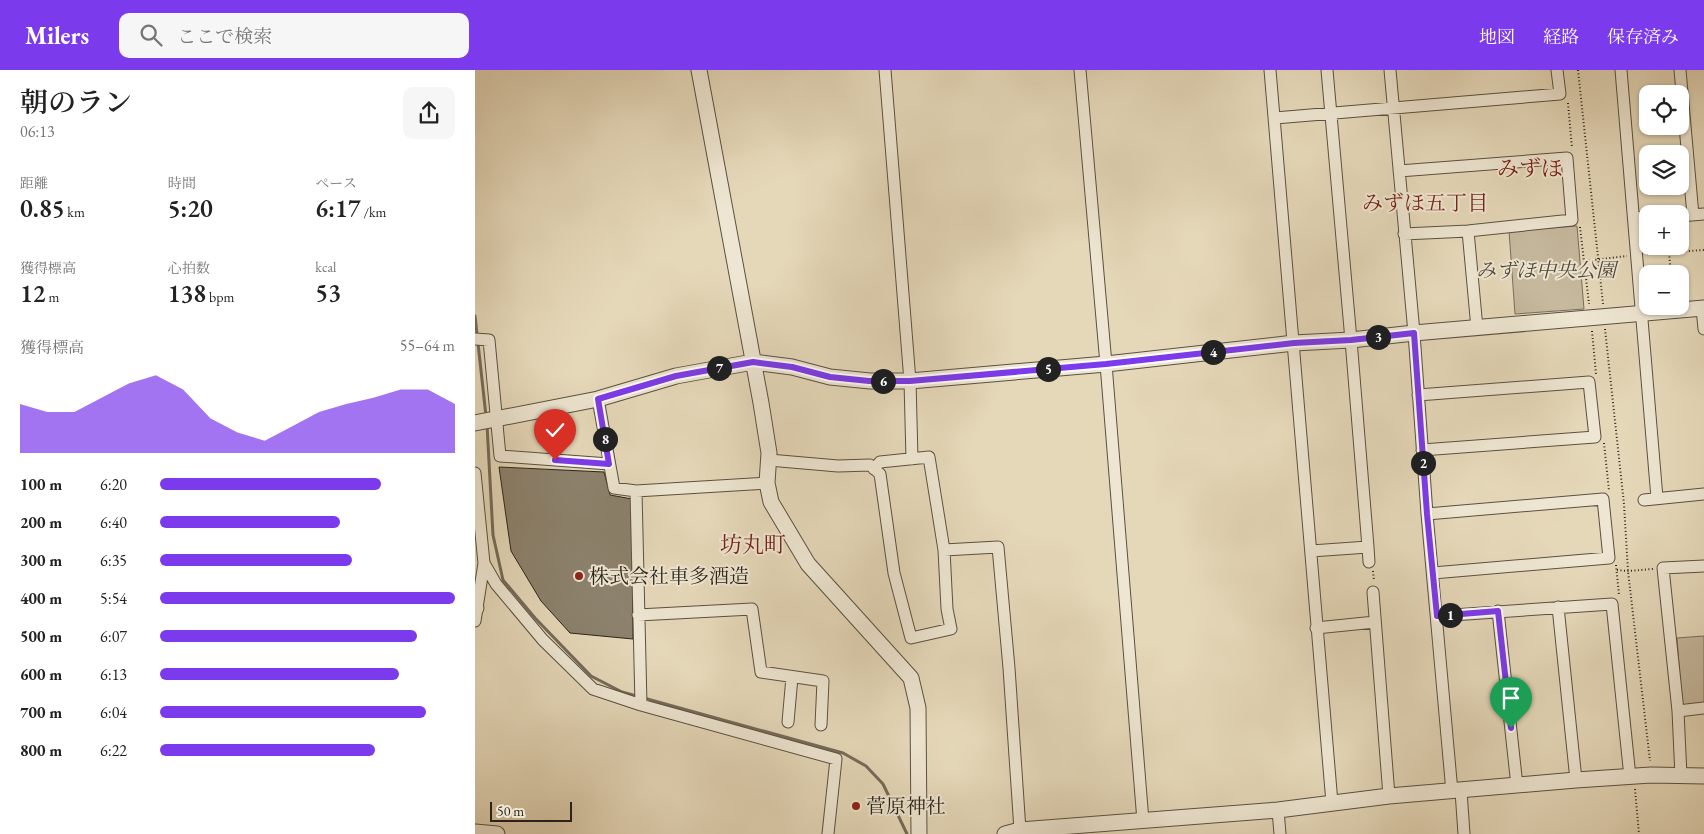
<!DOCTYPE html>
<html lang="ja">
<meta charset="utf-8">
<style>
body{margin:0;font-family:"EB Garamond","Noto Serif JP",serif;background:#f6f6f6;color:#222;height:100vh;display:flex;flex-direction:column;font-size:19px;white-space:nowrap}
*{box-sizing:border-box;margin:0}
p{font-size:16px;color:#767676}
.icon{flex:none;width:28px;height:28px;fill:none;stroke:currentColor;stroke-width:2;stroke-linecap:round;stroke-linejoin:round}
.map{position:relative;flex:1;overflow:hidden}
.details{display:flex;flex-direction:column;background:#fff;width:475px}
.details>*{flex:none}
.tools{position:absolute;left:1164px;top:15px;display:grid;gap:10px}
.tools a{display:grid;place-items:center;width:50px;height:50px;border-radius:10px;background:#fff;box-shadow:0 1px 4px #0004;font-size:25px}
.scale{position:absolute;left:15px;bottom:12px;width:82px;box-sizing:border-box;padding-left:5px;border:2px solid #2c241a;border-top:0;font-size:14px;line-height:18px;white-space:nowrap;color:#2c241a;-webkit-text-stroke:4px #eee6d2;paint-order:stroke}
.pin{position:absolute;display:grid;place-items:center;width:42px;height:42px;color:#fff;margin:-51px -21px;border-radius:50% 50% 50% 0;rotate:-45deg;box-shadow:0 0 5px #0007}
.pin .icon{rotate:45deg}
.km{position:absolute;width:25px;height:25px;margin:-12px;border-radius:50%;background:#222;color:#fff;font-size:14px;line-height:25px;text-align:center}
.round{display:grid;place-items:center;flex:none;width:52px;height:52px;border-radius:10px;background:#f6f6f6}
.headline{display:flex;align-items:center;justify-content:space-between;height:85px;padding:0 20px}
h1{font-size:28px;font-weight:600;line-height:38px}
.metrics{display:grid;grid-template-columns:repeat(3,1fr);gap:8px;height:85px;padding:5px 20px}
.metrics div{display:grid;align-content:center}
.metrics b{font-size:25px;font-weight:600}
.metrics small{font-size:14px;font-weight:400}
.metrics p{font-size:14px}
.chart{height:140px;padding:10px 20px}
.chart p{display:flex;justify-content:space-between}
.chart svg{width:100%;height:90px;margin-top:5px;fill:#7c3aed;opacity:.7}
ul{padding:0 20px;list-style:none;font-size:16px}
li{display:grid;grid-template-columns:80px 60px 1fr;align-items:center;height:38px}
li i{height:12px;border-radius:6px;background:#7c3aed}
header{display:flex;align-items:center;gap:30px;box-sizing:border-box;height:70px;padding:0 25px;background:#7c3aed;color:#fff}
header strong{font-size:24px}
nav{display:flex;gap:28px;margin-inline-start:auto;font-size:18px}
.search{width:350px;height:45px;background:#f6f6f6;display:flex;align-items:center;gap:12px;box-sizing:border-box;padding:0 18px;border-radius:10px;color:#767676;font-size:19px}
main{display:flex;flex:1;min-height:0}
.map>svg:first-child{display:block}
.green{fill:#c6b99e;stroke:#796e5c}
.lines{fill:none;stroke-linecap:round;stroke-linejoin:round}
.stream{stroke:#756b59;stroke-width:3}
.building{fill:#8c826d;stroke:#2c241a}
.minor-casing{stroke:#5a5142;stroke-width:13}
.tertiary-casing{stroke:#5a5142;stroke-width:17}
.path{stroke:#2c241a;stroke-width:2;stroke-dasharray:1 2.5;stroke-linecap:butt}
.minor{stroke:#eee6d2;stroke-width:11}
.tertiary{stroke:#eee6d2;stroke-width:15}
.route-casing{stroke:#fff;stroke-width:10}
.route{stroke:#7c3aed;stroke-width:6}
.poi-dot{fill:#8f2418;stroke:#eee6d2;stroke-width:2}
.labels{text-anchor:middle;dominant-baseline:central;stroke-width:4;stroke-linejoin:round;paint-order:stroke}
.park-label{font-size:20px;font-style:italic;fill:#52493b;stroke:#eee6d2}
.poi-label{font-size:20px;fill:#2c241a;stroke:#eee6d2;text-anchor:start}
.neighbourhood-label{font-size:21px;fill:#7a1f14;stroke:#eee6d2}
.quarter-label{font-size:22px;fill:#7a1f14;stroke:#eee6d2}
</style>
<header>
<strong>Milers</strong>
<div class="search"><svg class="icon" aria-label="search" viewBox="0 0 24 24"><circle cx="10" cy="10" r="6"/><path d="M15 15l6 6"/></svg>ここで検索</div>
<nav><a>地図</a><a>経路</a><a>保存済み</a></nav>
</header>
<main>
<section class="details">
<div class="headline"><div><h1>朝のラン</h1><p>06:13</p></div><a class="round"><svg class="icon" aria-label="share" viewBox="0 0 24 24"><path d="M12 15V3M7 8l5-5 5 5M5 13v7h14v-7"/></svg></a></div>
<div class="metrics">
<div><p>距離</p><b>0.85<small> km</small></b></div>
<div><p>時間</p><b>5:20</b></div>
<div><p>ペース</p><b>6:17<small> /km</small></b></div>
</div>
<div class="metrics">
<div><p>獲得標高</p><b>12<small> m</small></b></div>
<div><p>心拍数</p><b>138<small> bpm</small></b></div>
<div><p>kcal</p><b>53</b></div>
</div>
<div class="chart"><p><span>獲得標高</span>55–64 m</p>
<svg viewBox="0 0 160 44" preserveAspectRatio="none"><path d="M0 44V20L10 24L20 24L30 17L40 10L50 6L60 13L70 27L80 34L90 38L100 31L110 24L120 20L130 17L140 13L150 13L160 20V44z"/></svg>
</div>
<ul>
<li><b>100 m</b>6:20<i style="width:75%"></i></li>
<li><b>200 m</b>6:40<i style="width:61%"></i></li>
<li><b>300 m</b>6:35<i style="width:65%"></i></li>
<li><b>400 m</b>5:54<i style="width:100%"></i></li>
<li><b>500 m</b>6:07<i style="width:87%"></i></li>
<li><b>600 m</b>6:13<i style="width:81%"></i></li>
<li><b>700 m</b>6:04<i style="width:90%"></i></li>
<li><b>800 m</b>6:22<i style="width:73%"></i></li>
</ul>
</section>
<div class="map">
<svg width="1229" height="764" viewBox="0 0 1229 764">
<rect width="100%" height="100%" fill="#e5d8b9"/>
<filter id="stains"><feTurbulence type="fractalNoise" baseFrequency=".004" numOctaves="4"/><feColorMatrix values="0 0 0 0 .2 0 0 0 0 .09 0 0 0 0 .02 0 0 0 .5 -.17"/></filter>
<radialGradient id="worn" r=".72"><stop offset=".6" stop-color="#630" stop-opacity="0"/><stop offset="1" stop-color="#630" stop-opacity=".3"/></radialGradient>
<path class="green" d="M1102 156 1109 239 1040 244 1034 161Z
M1229 566V633L1207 635 1202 568Z"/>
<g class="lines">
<path class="stream" d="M0 246 11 346
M12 355 18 465 28 510 60 548 116 606 147 622 368 683 391 696 408 714 432 764"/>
</g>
<path class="building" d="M24 397 129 402 135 425 157 429 158 569 95 563 66 531 36 481Z"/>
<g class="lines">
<g class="minor-casing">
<path id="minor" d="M410 0 435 311 437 389
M605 0 631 294 668 751
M795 0 857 733
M915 0 939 263 952 444 977 722
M1146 0 1182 428
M1205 0 1218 145
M800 48 1085 24 1082 0
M924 101 1092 88 1097 150 993 161 929 164
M1205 146 1229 144
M1159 148 1172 147
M993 161 1002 258
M1227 238 1229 259
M0 269 14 270 25 386 134 394
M943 325 1114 312 1120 367 947 380
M123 329 139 418 161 421 292 413
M294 390 363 396 395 395 405 404 419 503 436 568 476 559 472 539 469 480 454 387 405 392 399 399
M0 403 9 493 0 551
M161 421 166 635
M1169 430 1229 424
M952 444 1128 429 1134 488 958 503
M893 477 894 492
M469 480 523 477 534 598 545 760
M836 481 893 477 876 270 852 0
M9 493 21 514 68 570 118 619 166 635 361 689 353 764
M898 522 914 726
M1083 537 1101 710
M1023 541 1042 716
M163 545 277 539 286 602 348 611 346 655
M963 546 1137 534 1155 707
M841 558 900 552
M1203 641 1229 638
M313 652 317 607
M1206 706 1203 641 1188 498 1229 496
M986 721 989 764
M803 740 805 764"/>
</g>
<g class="tertiary-casing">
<path id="tertiary" d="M224 0 286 333 294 383 292 413 296 432 333 494 436 608 443 638 444 764
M0 353 123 329 201 306 278 292 317 297 355 307 395 311H435L631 294 819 273 876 270 939 263 1229 238
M0 538H1
M0 762 22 764
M530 764 545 760 803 740 914 726 1101 710 1176 705 1229 706"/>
</g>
<path class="path" d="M1103 0 1128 234
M1093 33 1097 78
M1105 157 1114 234
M1194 183 1196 204
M1172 184 1229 180
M1110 191 1152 186
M1130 259 1149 434 1153 501 1175 691
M1117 261 1121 304
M1129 373 1134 421
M1141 495 1144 525
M1142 500 1153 501 1178 499
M898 501 899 511
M1160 719 1164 764"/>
<use href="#minor" class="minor"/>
<use href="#tertiary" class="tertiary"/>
</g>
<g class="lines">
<g class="route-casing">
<path id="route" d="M80 390 134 394 123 329 201 306 278 292 317 297 355 307 394 311H435L631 294 819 273 876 270 939 263 952 444 962 546 1023 541 1036 658"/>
</g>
<use href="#route" class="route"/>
</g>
<g class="poi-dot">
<circle cx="104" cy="506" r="5"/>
<circle cx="381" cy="736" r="5"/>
</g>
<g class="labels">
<g class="park-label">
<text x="1071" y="200">みずほ中央公園</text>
</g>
<g class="poi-label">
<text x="114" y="506">株式会社車多酒造</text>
<text x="391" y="736">菅原神社</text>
</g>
<g class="neighbourhood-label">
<text x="950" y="132">みずほ五丁目</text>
</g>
<g class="quarter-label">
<text x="1055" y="98">みずほ</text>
<text x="278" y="474">坊丸町</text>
</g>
</g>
<rect width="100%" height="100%" filter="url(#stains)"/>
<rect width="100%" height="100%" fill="url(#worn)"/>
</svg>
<div class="tools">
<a><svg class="icon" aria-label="locate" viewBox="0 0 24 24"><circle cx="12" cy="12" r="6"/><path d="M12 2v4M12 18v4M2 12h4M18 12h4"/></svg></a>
<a><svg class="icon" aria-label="layers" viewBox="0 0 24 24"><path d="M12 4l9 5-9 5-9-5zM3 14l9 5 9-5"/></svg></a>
<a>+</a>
<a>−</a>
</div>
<div class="scale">50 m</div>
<div class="pin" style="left:1036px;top:658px;background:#1e9e55"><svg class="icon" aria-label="arrive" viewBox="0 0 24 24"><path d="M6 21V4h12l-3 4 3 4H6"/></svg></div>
<div class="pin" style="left:80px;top:390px;background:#d93025"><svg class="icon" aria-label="check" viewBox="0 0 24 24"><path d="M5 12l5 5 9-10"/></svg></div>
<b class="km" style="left:975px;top:545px">1</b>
<b class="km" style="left:948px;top:393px">2</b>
<b class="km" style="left:903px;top:267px">3</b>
<b class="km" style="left:738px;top:282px">4</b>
<b class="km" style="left:573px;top:299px">5</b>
<b class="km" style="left:408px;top:311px">6</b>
<b class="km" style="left:244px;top:298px">7</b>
<b class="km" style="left:130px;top:369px">8</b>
</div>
</main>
